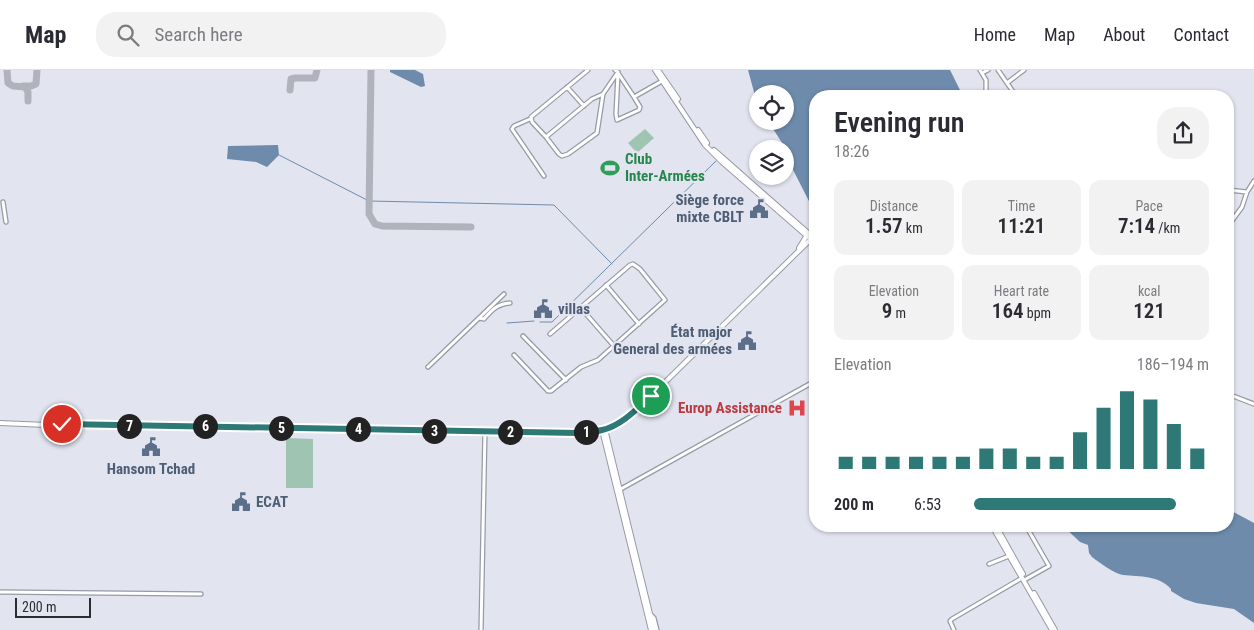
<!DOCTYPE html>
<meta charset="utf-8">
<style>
body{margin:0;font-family:"Roboto Condensed",sans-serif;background:#f2f2f3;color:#2b2b33;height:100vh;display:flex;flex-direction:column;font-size:19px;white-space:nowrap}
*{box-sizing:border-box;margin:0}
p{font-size:16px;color:#7c7c81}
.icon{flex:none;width:28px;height:28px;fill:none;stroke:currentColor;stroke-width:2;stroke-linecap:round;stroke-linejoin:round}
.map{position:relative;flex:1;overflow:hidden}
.drawer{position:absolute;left:809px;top:20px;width:425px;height:442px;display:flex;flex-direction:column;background:#fff;border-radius:20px;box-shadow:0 1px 4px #0004}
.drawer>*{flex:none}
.fabs{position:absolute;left:749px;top:15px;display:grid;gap:10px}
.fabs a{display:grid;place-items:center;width:45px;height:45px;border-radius:50%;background:#fff;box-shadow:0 1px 4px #0004;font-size:25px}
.scale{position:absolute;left:15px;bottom:12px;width:76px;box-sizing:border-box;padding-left:5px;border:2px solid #2c2c31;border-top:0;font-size:14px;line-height:18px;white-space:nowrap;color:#2c2c31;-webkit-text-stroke:4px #e2e4f0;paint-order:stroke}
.pin{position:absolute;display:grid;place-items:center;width:42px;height:42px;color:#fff;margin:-21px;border:2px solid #fff;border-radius:50%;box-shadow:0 1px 5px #0007}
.km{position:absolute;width:25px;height:25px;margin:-12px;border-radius:50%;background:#222;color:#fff;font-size:14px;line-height:25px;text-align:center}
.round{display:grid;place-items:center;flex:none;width:52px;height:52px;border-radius:20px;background:#f2f2f3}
.overview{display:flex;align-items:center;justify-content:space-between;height:85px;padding:0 25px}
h1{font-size:28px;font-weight:600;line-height:38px}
.stats{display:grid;grid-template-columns:repeat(3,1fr);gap:8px;height:85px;padding:5px 25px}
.stats div{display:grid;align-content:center;border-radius:12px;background:#f2f2f3;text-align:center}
.stats b{font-size:21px;font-weight:600}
.stats small{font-size:14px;font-weight:400}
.stats p{font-size:14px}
.chart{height:140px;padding:10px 25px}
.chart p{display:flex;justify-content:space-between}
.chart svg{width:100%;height:90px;margin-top:5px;stroke:#2e7876;stroke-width:6}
ul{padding:0 25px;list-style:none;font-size:16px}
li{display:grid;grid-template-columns:80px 60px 1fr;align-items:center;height:38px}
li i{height:12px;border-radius:6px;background:#2e7876}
header{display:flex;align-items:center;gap:30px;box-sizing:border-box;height:70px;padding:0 25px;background:#fff;border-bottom:1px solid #e1e1e2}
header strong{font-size:24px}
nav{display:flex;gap:28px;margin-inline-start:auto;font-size:18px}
.search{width:350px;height:45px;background:#f2f2f3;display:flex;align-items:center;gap:12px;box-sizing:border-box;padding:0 18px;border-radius:20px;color:#7c7c81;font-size:19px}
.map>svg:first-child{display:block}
.green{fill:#9fc4b1}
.water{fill:#6e8bac}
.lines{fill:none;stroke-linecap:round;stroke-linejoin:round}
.stream{stroke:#6e8bac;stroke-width:1}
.taxiway{stroke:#b0b2bc;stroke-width:7}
.minor-casing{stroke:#989aa5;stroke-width:5.5}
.tertiary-casing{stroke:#989aa5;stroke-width:6}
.secondary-casing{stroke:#989aa5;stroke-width:6}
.minor{stroke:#fff;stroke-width:3}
.tertiary{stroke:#fff;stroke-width:4}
.secondary{stroke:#fff;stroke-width:4}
.route-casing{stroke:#fff;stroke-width:10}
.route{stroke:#2e7876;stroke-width:6}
.labels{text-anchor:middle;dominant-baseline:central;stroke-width:4.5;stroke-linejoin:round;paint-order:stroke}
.leisure-label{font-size:15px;font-weight:bold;fill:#27864d;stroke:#e2e4f0;text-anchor:start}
.service-label{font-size:15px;font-weight:bold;fill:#4e5e75;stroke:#e2e4f0;text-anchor:end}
.health-label{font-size:15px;font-weight:bold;fill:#be3a42;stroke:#e2e4f0;text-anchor:end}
</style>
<header>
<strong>Map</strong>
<div class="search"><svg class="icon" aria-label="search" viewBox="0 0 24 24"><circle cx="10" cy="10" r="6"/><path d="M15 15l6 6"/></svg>Search here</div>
<nav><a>Home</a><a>Map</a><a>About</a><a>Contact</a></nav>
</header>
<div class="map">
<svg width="1254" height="560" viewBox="0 0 1254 560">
<rect width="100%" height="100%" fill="#e2e4f0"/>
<path class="green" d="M645 59 654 68 637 83 628 73Z
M286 368 313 369V418H286Z"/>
<path class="water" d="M390 0H415L423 4 425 16 421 17 390 2Z
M748 0H950L963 26H815V143L785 84 784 76 768 51H785V24H758L757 33Z
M278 75 279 85 267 97 256 92 227 89 228 76Z
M1228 439 1254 453V553L1234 539 1196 533 1184 529 1171 521V519C1159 505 1140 507 1123 505 1113 503 1100 493 1092 487L1089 483 1088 475 1080 472 1063 456H1228Z"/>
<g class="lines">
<path class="stream" d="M279 85 369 131 554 135 612 194
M540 252H552L716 91
M507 253 534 251"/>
<path class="taxiway" d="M7 0 8 13 13 16 25 17 28 22V31
M371 0 369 144 375 154 382 156 471 157
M23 16H31L36 14 37 0
M290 20 291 9 295 8H315L317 0"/>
<g class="minor-casing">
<path id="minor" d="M980 0 986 10V26
M998 0 1016 26
M618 3 616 44 617 50 639 40 640 37 634 27
M618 3 634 27 662 11
M982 3 988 0
M1007 13 1024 0
M567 17 584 36
M603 24 592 29 546 67 559 84 562 86 568 84 597 63 603 24 618 2 615 0
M530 49 514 56 512 59 544 106
M546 67 532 52 531 47 588 0
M1228 120 1247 122
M3 132 6 152
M1228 156 1242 137 1247 122 1254 111
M606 215 639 254
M580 237 614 276
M479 248 484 249C492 240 497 234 510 233
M523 266 566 310
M514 285 548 321H551L581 297 598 290 665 230 640 199 633 194 630 195 550 264
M428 297 504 224
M1228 324 1254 334
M619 420 815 311
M989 494 1009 486
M1026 509 1049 496 1026 456
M0 522 201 524
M650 544 654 548 657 560
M481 560 485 361
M954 560 950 551 952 549 1022 508"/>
</g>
<g class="tertiary-casing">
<path id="tertiary" d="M605 359 654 560
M602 360 651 560"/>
</g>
<g class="secondary-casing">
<path id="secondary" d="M655 0 705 75 722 92 815 173
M658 0 678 29
M698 60 707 73
M714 80 815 169
M799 178 807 165
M0 353 47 355 62 354 548 363C566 363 586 365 603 360 621 355 638 338 651 326L813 167
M992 456 1052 560
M996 456 1023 504
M1034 523 1055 560"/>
</g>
<use href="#minor" class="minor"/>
<use href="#tertiary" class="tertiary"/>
<use href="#secondary" class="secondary"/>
</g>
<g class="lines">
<g class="route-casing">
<path id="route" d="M62 354 578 363C586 362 595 362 602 360 621 356 638 338 651 326"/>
</g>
<use href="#route" class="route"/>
</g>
<defs>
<g id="stadium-bare" transform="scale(1.5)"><path d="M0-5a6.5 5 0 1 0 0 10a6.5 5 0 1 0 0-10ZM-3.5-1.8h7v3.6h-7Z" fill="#2e9e5b" stroke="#e2e4f0" stroke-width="2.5" paint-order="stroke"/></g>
<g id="civic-bare" transform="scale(1.5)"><path d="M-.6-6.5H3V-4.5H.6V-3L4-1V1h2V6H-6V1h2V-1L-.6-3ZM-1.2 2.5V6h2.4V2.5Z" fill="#5c6f8a" stroke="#e2e4f0" stroke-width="2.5" paint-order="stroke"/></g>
<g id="hospital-bare" transform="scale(1.5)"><path d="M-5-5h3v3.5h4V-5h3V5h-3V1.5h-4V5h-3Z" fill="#e0444e" stroke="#e2e4f0" stroke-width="2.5" paint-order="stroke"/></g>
</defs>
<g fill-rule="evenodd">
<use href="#stadium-bare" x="610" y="98"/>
<use href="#civic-bare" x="759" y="139"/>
<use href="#civic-bare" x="543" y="239"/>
<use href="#civic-bare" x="747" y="271"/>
<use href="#hospital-bare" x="797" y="338"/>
<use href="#civic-bare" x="151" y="377"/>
<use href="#civic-bare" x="241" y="432"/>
</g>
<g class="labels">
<g class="leisure-label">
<text x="625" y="89">Club<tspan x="625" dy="17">Inter-Armées</tspan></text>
</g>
<g class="service-label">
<text x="744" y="130">Siège force<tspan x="744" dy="17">mixte CBLT</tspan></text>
<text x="558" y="239" text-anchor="start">villas</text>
<text x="732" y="262">État major<tspan x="732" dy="17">General des armées</tspan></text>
<text x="151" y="399" text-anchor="middle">Hansom Tchad</text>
<text x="256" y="432" text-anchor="start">ECAT</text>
</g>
<g class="health-label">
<text x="782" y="338">Europ Assistance</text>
</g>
</g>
</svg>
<div class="fabs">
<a><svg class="icon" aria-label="locate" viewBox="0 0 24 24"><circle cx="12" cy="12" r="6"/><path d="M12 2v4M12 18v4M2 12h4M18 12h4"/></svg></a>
<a><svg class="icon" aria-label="layers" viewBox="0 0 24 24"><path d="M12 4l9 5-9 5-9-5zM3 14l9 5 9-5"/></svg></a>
</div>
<div class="scale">200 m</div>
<div class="pin" style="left:651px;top:326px;background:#1e9e55"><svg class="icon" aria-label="arrive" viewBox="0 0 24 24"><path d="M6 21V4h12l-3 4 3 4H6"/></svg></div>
<div class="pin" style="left:62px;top:354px;background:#d93025"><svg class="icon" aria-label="check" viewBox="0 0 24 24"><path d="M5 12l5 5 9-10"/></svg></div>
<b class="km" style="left:586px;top:362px">1</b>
<b class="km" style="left:510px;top:362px">2</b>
<b class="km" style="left:434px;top:361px">3</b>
<b class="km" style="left:358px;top:359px">4</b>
<b class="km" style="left:281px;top:358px">5</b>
<b class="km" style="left:205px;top:356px">6</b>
<b class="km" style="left:129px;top:356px">7</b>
<section class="drawer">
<div class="overview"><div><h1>Evening run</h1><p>18:26</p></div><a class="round"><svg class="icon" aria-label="share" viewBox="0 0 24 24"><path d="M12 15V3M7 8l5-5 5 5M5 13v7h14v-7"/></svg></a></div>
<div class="stats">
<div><p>Distance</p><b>1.57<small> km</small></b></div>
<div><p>Time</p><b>11:21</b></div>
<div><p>Pace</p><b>7:14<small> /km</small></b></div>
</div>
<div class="stats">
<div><p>Elevation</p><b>9<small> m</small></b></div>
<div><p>Heart rate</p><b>164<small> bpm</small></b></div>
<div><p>kcal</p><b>121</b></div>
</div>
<div class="chart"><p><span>Elevation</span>186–194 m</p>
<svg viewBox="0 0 160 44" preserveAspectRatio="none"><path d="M5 44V38M15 44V38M25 44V38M35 44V38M45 44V38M55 44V38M65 44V34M75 44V34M85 44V38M95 44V38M105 44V26M115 44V14M125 44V6M135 44V10M145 44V22M155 44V34"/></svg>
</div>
<ul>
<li><b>200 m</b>6:53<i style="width:86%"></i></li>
</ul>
</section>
</div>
